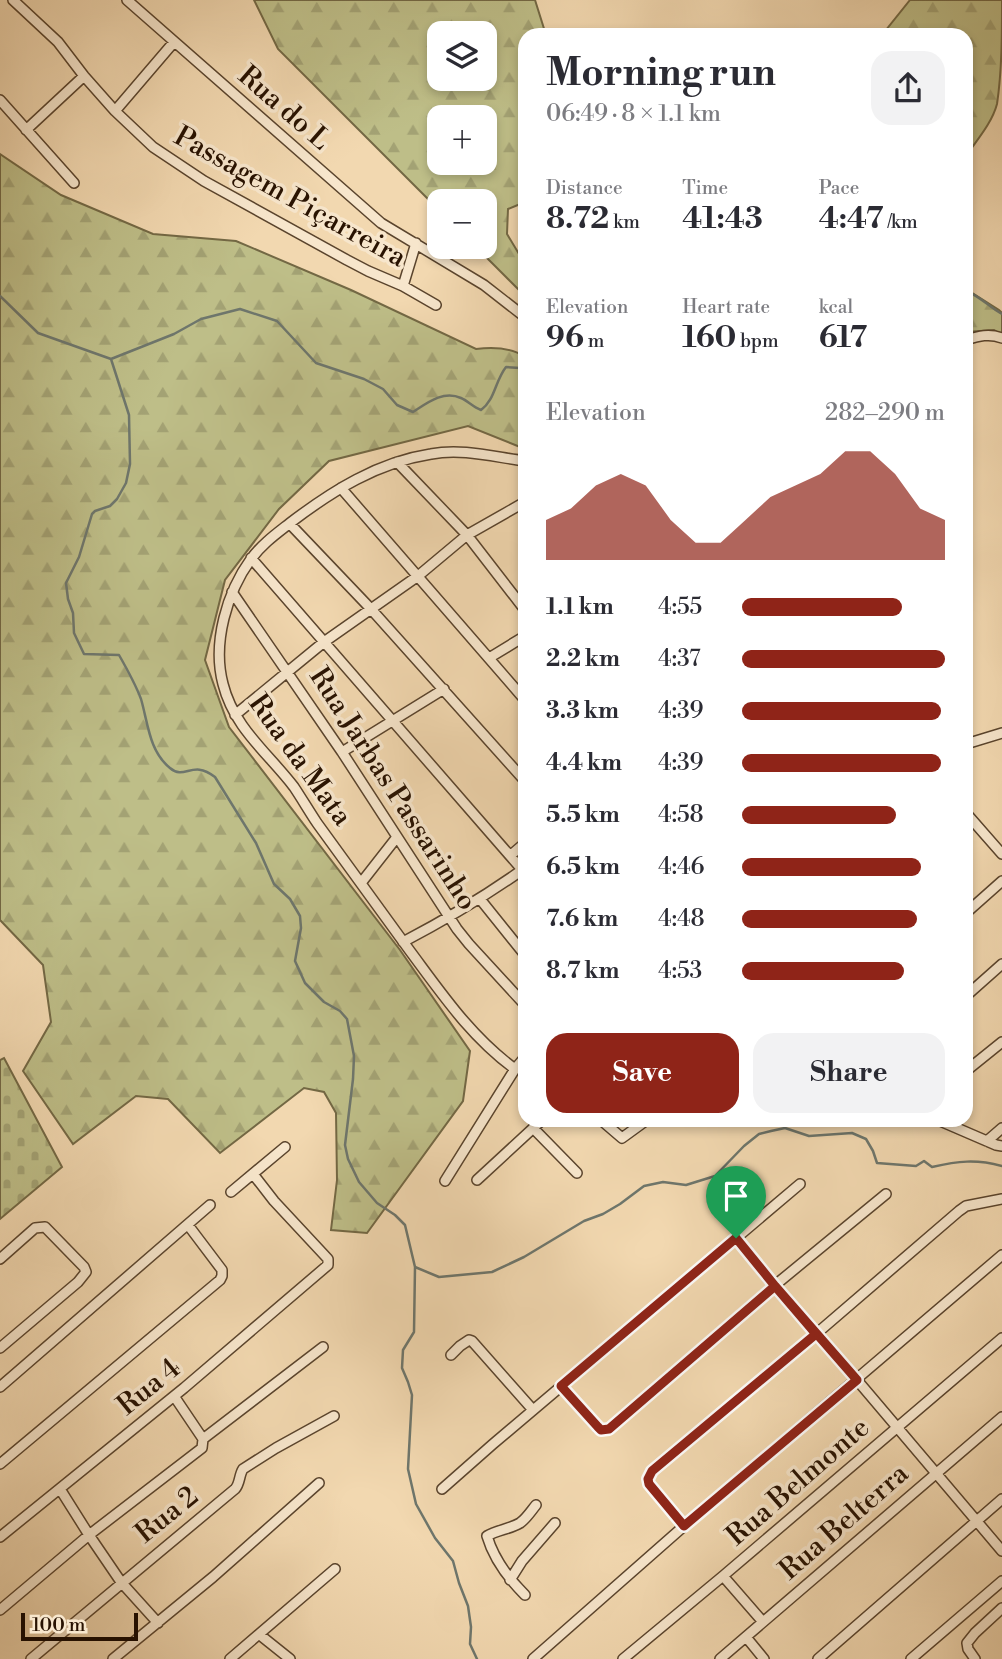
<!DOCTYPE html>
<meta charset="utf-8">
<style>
body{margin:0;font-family:"Libre Bodoni",serif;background:#f2f2f3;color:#2b2b33;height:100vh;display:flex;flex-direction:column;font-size:26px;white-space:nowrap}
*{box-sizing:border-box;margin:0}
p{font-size:23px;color:#7c7c81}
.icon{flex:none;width:38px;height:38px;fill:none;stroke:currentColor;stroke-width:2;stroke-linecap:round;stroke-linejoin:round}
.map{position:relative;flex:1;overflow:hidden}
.details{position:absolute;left:518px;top:28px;width:455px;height:1099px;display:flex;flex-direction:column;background:#fff;border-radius:21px;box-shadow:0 4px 10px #0003}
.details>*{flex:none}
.fabs{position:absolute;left:427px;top:21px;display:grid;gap:14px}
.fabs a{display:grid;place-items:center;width:70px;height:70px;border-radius:14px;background:#fff;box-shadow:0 4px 10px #0003;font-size:35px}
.scale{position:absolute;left:21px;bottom:18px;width:117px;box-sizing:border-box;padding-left:7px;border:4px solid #281201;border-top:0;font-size:19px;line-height:24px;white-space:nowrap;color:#281201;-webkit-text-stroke:5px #f7e6cc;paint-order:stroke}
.pin{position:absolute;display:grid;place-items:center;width:60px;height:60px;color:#fff;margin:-72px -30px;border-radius:50% 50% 50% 0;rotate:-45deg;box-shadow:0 0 7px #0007}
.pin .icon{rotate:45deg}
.round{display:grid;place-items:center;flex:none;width:74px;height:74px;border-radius:21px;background:#f2f2f3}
.overview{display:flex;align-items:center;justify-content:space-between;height:119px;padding:0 28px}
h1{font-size:38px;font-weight:800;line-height:52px}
.metrics{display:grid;grid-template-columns:repeat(3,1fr);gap:10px;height:119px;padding:7px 28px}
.metrics div{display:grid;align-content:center}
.metrics b{font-size:30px;font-weight:800}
.metrics small{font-size:19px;font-weight:400}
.metrics p{font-size:19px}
.chart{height:196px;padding:14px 28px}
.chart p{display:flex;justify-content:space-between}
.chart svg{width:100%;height:126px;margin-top:7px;fill:#8f2418;opacity:.7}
.cta{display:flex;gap:14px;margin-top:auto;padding:14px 28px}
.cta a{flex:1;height:80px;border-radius:21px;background:#8f2418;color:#fff;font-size:28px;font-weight:800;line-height:80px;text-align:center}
.cta a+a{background:#f2f2f3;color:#2b2b33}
ul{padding:0 28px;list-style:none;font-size:23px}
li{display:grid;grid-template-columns:112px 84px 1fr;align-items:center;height:52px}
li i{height:18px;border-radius:9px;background:#8f2418}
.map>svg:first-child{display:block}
.forest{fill:url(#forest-firs);stroke:#736844;stroke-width:2;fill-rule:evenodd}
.cemetery{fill:url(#cemetery-stones);stroke:#736844;stroke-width:2}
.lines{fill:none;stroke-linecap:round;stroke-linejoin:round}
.stream{stroke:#6e766c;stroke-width:2.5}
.street-casing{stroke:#5a442d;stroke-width:12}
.street{stroke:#f7e6cc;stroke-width:9}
.route-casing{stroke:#fff;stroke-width:14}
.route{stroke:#8f2418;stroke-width:9}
.labels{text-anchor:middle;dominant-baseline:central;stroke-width:7;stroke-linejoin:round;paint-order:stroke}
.street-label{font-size:28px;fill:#281201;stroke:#f7e6cc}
</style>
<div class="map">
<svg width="1002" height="1659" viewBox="0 0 1002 1659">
<defs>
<pattern id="forest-firs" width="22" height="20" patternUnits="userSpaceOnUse" patternTransform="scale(1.75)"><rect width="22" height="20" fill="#bebe88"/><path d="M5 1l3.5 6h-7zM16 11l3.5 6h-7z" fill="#a3a274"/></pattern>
<pattern id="cemetery-stones" width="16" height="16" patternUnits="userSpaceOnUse" patternTransform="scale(1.75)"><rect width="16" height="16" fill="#bebe88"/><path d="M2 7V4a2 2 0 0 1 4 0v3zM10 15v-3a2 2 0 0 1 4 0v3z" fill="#a3a274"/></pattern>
</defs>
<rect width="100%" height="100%" fill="#f2d8b0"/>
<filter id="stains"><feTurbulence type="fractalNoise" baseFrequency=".00286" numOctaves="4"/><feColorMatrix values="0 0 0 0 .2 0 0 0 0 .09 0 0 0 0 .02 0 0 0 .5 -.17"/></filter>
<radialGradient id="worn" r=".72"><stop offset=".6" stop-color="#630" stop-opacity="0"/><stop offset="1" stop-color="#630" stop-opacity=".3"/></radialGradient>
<path class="forest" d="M254 0H535L546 35H525V202L508 209 507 234 519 254 525 256V290H519L476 247H485V201H439V210L278 49ZM485 33V79H439V33ZM485 117V163H439V117Z
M910 0H1002C1002 34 1002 71 997 104 992 123 977 140 966 156V35H882Z
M0 154 61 195 153 234 236 241 351 290 476 349C493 347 511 347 525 357V449L468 426 329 461 279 509 225 580 205 660 229 727 400 950 470 1051 463 1101 367 1233 331 1230 337 1180 336 1113 324 1092 304 1088 220 1153 168 1099 136 1096 73 1144 23 1071 51 1022 43 965 0 920Z
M966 289 999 310 1002 313V335L994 330 966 332Z"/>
<path class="cemetery" d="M4 1058 62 1167 0 1219V1060Z"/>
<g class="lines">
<path class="stream" d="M966 291C980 296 989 307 1002 314
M0 296 38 333 111 359 174 334 201 319 240 309 277 321 316 363 364 379 383 389 397 405 413 412C427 403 443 390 461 398 468 401 473 407 481 410 495 400 495 381 506 367L520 368 525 365
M111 359 129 415 130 464 126 483 117 499 110 506 95 511 92 514 79 557 66 583 68 599 73 613 74 633 84 654 119 655C127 669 135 683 141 699 148 723 149 751 170 768 185 781 192 759 215 777L256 843 274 884 290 899 300 916 301 928 295 961 305 983 324 1002 340 1011 347 1019 354 1056 353 1079 345 1145 348 1159 359 1182 377 1203 395 1215 405 1225 415 1267 414 1332 403 1350 402 1368 408 1382 412 1395 408 1469 416 1504 435 1538 453 1561 459 1583 468 1606 471 1627 470 1644 477 1659
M415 1267 439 1277 492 1272 524 1257 584 1221 603 1214 620 1204 644 1186 663 1182 686 1185 715 1176 744 1146 759 1134 771 1131 785 1128 809 1136 852 1133 866 1139 873 1151 877 1163 916 1166 924 1161 932 1167C958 1161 976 1159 1002 1166"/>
<g class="street-casing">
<path id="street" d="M13 0 58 42 84 76 115 111 153 147 204 181 347 260 368 271 403 286 436 305
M127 0 381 223 484 285 525 317
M0 100 74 183
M115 111 174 42
M26 130 84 76
M403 286 416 243
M966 340C979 336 989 333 1002 338
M966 440V448
M397 462 467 535 525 610
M341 488 525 700
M290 524 371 609 525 781
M251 558 525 873
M232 592 342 752 457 929 469 944 525 1005
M489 658 525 636
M235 715 324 642 418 576 467 535 525 502
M966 744 1002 733
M342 752 444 689
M966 813 1002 854
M511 855 525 843
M361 883 397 837
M480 899 525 955
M966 913 1002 881
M403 942C445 920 484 897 522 870
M966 996 1002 964
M515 1069C471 1037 442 994 410 951 379 908 348 866 317 823 309 811 302 799 294 787 268 753 234 728 223 684 212 643 227 592 251 559 262 544 276 534 290 523 332 491 378 462 431 454 462 448 494 457 525 461
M966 1071 1002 1042
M601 1120 622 1138 644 1122 643 1120
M938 1120 996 1145 1002 1146
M533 1128 577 1173
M987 1141 1002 1128
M477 1180 542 1120
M445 1181 515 1069 525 1057
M231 1192 285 1147
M1002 1199 966 1206 959 1211 816 1334 652 1471 648 1479 649 1484 684 1526 1002 1255
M736 1238 774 1286 857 1380 1002 1551
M0 1259 35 1228 45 1227 84 1267 86 1272 78 1282 0 1348
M451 1355 460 1346 469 1340 472 1341 533 1410
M561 1386 598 1428 601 1430 609 1429 774 1286 886 1194
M0 1387 210 1205
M203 1439 323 1347
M0 1464 220 1280 222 1276V1270L188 1225
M60 1489 89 1535 121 1582 158 1623
M442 1489 493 1444 800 1184
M0 1537 184 1388 328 1265V1259L274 1201 253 1174
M723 1576 763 1622
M510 1580 522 1561 555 1523
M525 1595C508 1578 494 1560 487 1536 497 1530 510 1529 520 1523 527 1518 531 1511 536 1505
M0 1610 89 1535 202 1448 203 1439 174 1396
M260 1635 290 1659
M746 1637 764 1659
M31 1659 235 1489C240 1484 239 1475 243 1469L276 1448 334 1416
M113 1659 213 1577 319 1483
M230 1659 335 1569
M533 1659 684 1526
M623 1659 723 1576 1002 1338
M720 1659 1002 1417
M818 1659 1002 1499
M911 1659 1002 1581
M975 1659 968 1649 967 1643 975 1633 1002 1608"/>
</g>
<use href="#street" class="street"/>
</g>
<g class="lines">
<g class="route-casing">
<path id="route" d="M736 1238 561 1386 598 1427 601 1430 609 1429 775 1286 816 1334 652 1471 648 1479 649 1484 684 1526 857 1380 775 1286 736 1238"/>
</g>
<use href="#route" class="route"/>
</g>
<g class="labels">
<g class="street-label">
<text transform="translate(284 108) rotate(41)">Rua do L</text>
<text transform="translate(290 197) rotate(29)">Passagem Piçarreira</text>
<text transform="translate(300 760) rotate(54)">Rua da Mata</text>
<text transform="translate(393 789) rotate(57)">Rua Jarbas Passarinho</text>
<text transform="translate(149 1387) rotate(-39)">Rua 4</text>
<text transform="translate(798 1482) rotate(-41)">Rua Belmonte</text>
<text transform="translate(167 1515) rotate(-39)">Rua 2</text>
<text transform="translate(844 1522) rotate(-41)">Rua Belterra</text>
</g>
</g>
<rect width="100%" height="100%" filter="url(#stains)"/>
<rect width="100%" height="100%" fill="url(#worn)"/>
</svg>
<div class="fabs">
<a><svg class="icon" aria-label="layers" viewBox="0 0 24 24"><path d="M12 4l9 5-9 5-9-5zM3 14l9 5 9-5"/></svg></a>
<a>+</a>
<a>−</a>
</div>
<div class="scale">100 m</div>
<div class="pin" style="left:736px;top:1238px;background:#1e9e55"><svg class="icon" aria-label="arrive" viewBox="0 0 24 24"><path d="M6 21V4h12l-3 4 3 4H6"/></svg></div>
<section class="details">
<div class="overview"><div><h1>Morning run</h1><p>06:49 · 8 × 1.1 km</p></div><a class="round"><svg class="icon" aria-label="share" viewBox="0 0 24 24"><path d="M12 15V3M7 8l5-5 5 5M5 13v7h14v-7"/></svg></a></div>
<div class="metrics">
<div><p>Distance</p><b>8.72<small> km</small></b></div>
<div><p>Time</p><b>41:43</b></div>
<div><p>Pace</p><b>4:47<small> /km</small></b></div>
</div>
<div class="metrics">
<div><p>Elevation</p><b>96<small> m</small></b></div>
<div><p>Heart rate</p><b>160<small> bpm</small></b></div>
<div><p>kcal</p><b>617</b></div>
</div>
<div class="chart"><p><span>Elevation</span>282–290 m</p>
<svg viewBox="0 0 160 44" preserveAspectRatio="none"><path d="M0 44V30L10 26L20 18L30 14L40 18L50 30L60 38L70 38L80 30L90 22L100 18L110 14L120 6L130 6L140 14L150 26L160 30V44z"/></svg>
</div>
<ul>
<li><b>1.1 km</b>4:55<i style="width:79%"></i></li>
<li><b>2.2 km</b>4:37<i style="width:100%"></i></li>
<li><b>3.3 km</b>4:39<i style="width:98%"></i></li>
<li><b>4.4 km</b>4:39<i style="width:98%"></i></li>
<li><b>5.5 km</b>4:58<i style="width:76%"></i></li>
<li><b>6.5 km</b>4:46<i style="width:88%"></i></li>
<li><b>7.6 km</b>4:48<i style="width:86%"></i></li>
<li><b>8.7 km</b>4:53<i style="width:80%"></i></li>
</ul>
<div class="cta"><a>Save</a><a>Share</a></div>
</section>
</div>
